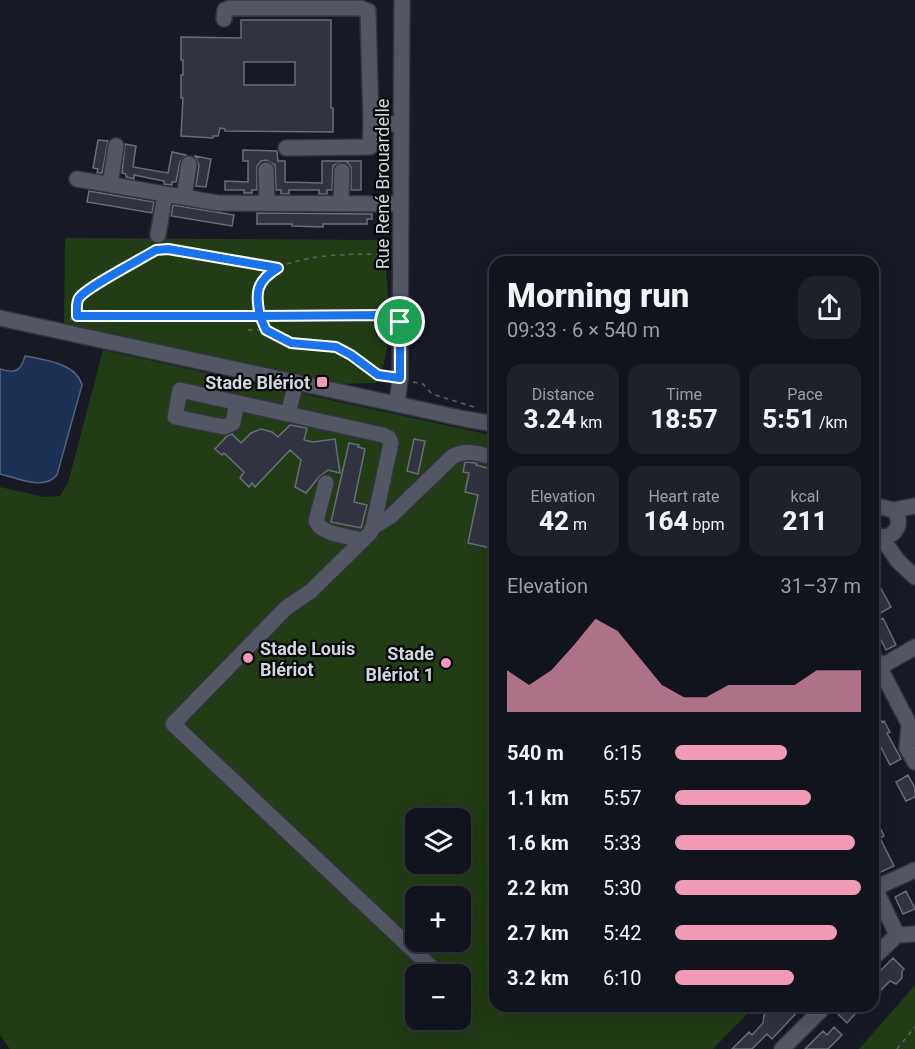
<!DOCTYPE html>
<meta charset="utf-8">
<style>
body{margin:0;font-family:Roboto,sans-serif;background:#1e2129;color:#f1f3f6;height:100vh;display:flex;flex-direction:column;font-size:22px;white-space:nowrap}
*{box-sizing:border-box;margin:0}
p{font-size:20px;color:#9c9ea3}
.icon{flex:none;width:33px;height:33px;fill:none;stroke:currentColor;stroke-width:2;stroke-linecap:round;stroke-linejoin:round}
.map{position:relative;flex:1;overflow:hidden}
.side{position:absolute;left:489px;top:256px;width:390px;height:756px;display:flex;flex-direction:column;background:#11141c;border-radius:18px;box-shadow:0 6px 24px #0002,0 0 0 2px #30333b}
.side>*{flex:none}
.fabs{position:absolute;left:405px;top:808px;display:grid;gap:12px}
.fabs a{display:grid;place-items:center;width:66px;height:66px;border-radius:12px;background:#11141c;box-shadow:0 6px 24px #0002,0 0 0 2px #30333b;font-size:30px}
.pin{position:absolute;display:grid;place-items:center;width:51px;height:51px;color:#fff;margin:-26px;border:3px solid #fff;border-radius:50%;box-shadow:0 2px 6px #0007}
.round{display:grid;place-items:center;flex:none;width:63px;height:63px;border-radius:18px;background:#1e2129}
.head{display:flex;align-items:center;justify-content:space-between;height:102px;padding:0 18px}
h1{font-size:33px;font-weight:800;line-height:45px}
.stats{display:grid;grid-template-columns:repeat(3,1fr);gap:9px;height:102px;padding:6px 18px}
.stats div{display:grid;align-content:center;border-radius:15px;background:#1e2129;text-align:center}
.stats b{font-size:26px;font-weight:800}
.stats small{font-size:16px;font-weight:400}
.stats p{font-size:16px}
.chart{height:168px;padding:12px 18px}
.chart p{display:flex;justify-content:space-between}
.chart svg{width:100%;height:108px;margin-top:6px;fill:#f09ab6;opacity:.7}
ul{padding:0 18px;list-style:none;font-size:20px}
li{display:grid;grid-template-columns:96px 72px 1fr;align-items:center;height:45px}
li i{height:15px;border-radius:8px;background:#f09ab6}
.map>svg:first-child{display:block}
.green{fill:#223c16;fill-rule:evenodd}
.water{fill:#1c3155;stroke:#53627e;stroke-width:1.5}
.building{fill:#313440;stroke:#696d7a;stroke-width:1.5;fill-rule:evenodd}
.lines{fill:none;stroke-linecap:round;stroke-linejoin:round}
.minor-casing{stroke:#32333c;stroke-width:18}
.path{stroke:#5e616a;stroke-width:1.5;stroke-dasharray:4.5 4.5;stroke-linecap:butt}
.minor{stroke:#535663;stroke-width:15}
.route-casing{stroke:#fff;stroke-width:12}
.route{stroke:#1a73e8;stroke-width:8}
.poi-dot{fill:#f09ab6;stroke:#05060a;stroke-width:2}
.labels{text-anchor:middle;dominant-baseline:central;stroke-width:4.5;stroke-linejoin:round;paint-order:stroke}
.street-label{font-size:18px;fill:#d3d6dd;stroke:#05060a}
.poi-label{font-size:18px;font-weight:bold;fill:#d3d6dd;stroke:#05060a;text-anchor:end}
</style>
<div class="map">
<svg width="915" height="1049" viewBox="0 0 915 1049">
<rect width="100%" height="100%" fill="#171a25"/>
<path class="green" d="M65 238 383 240C386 283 398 344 376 383L337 384 64 323Z
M103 350 495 436V1006L754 1007 713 1049H10L0 1035V487L44 497 60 496 68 483ZM416 819H460V864H416ZM416 897H460V942H416ZM416 975H460V1020H416Z
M915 985V1049H859Z"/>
<path class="water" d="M25 356C45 360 76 363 82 385L57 475C44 491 17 478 0 474V369C15 374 21 371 25 356Z"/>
<path class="building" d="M241 20H331V108H333V132L225 131V129L220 128 218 136H213V138L181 136 183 98H181V75H183V60H181V37L241 38ZM244 62H295V85H244Z
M98 140 108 141 102 173H97L98 169 93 168Z
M125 144 136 146 133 167 168 173 172 152 186 155 180 162 176 182H172V185L164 184V181L134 175V179L126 177V174L122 173Z
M243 150 277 151 278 161H285V182L322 183V161H342L333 166 332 190H327V194H319V190H289V194H281V190H276L275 165 266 160 261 161 257 166V190H252V193H244V190H225V181L248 182V161H243Z
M195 156 211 159 206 187 196 186 199 165Z
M342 161H361V190H351V167L347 162Z
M89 191 154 202 152 213 87 202Z
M173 205 234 215 232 226 171 216Z
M257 213 372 214V219H367V224H323V227L292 226V224H257Z
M290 425 307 428 304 440 313 442 335 439 340 473 328 470 319 477 306 493 295 487 301 460 290 450 255 487 252 483 249 487 240 478 244 472 224 453 222 455 215 449 227 436 232 434 241 443 251 433 261 429 272 432 278 437Z
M414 439 425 441 418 474 407 471Z
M349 443 359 445 358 447 365 449 354 502 367 505 361 528 331 522Z
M465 462 477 463 476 465 495 470V549L468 543 478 495 465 492 469 473 463 472Z
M873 574 891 607 877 615 873 607Z
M883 618 896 645 886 650 873 624Z
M879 718 882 722 884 721 890 732 887 733 901 759 890 765 873 732V721Z
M908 775 915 788V797L906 801 896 782Z
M873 813 884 836 880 838 894 866 881 872 873 855Z
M906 891 915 909 903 914 895 897Z
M893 958 904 969 902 971V978L896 984 890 981 873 998V978Z
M772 1006H803L772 1039 767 1034 752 1049H732L749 1032 752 1035 763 1023 764 1015Z
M843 1006H862L847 1023 837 1013Z
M834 1027 842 1035 828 1049H805L823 1031 827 1035Z"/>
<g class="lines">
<g class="minor-casing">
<path id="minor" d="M224 19 225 10 230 8H360L368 11 371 124H401
M286 148 370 147 371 124
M266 170 267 203
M77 179 218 203 401 204
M110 185 116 146
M184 197 189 164
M341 203 342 171
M158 235 165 194
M0 318 465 419 495 424
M237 403 233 423 224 427 175 417 180 390 288 414 296 382
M397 404 400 378 402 0
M288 414 383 435 389 438 391 443 373 527 370 533 311 591 286 608 173 724 430 966
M326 483 316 521C322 535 348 536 363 540
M893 510 915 506
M873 511 882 507 893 510C907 525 890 545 873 533
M373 527 391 516 453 456C467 449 480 454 495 458
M881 537 898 561 915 577
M873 655 909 724 915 728
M873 671 915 647
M909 724 907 748 915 762
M873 884 897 935
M875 888 915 870
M873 958 897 935 915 934
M782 1049 825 1006"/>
</g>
<path class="path" d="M77 316 79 298 85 293 152 253 161 249 277 268
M70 320 77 316 388 317
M248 330H265
M388 376C368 374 355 354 336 348 329 345 321 346 314 346 298 345 278 341 266 330 260 323 259 312 257 304 246 251 357 253 388 255
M413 382 423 384 432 394 474 407
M897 1049 915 1027"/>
<use href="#minor" class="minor"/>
</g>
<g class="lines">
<g class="route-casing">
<path id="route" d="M400 322 386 315 260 316C255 293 256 281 278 268L168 249 156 250C143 258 85 288 79 298 76 302 77 311 77 316H260L266 330 291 343 336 347 351 355 378 375 400 378V322"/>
</g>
<use href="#route" class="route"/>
</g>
<g class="poi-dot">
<rect x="316" y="376" width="12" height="12" rx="3"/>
<circle cx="248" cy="658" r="6"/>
<circle cx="446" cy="663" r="6"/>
</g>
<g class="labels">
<g class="street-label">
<text transform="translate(382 184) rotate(-90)">Rue René Brouardelle</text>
</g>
<g class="poi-label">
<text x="310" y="382">Stade Blériot</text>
<text x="260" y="648" text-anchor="start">Stade Louis<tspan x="260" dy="21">Blériot</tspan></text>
<text x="434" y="653">Stade<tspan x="434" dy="21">Blériot 1</tspan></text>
</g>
</g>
</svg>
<div class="fabs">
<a><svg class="icon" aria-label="layers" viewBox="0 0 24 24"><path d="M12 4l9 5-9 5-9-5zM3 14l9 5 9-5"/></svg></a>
<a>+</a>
<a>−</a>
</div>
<div class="pin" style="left:400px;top:322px;background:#1e9e55"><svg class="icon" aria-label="arrive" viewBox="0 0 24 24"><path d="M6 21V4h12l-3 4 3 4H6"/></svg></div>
<section class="side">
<div class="head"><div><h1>Morning run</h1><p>09:33 · 6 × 540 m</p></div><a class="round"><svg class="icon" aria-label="share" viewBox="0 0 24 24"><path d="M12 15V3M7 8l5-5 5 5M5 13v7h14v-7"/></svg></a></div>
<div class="stats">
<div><p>Distance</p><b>3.24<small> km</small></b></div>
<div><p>Time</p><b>18:57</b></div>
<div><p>Pace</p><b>5:51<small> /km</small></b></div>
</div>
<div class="stats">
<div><p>Elevation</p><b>42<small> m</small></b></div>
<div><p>Heart rate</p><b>164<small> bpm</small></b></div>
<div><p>kcal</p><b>211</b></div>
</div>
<div class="chart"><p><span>Elevation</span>31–37 m</p>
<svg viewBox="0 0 160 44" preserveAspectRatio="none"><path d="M0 44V27L10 33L20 27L30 17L40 6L50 11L60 22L70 33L80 38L90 38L100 33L110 33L120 33L130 33L140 27L150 27L160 27V44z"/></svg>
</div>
<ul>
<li><b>540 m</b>6:15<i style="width:60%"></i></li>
<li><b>1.1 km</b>5:57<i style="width:73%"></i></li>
<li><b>1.6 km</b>5:33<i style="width:97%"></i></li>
<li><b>2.2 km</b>5:30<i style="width:100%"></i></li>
<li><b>2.7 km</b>5:42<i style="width:87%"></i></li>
<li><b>3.2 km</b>6:10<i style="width:64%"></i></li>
</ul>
</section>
</div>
